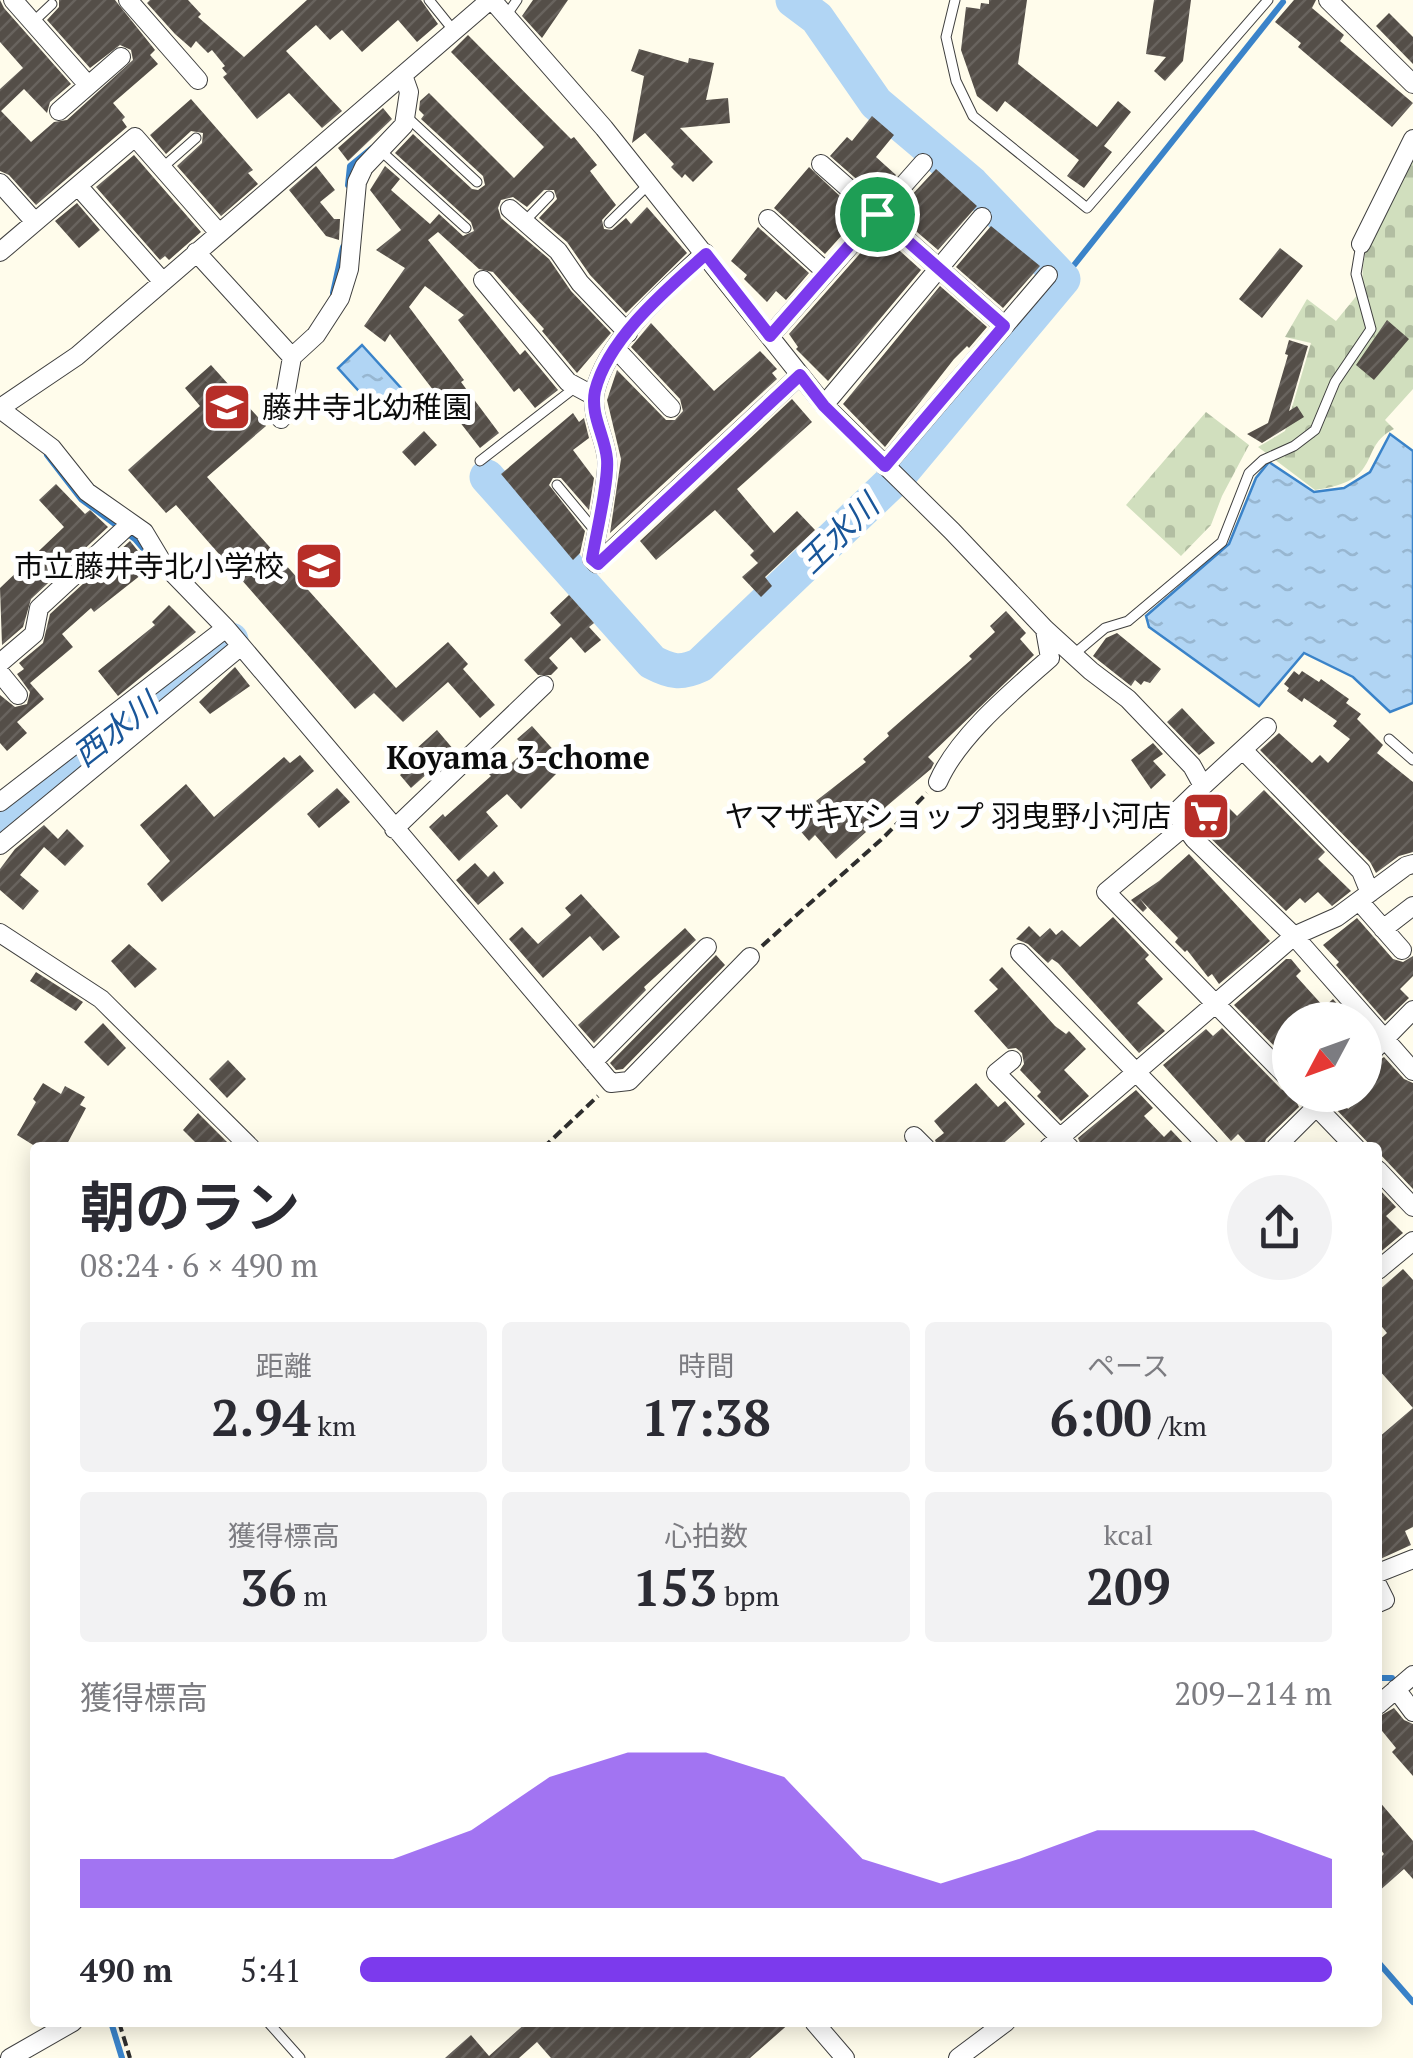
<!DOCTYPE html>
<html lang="ja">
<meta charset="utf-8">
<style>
body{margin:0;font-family:"PT Serif","Noto Sans JP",serif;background:#f2f2f3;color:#2b2b33;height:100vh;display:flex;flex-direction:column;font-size:38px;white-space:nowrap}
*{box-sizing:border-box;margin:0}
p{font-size:32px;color:#7c7c81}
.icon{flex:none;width:55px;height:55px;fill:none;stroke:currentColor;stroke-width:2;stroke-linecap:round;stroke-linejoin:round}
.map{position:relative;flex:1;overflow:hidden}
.side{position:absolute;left:30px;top:1142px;width:1352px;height:885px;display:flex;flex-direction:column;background:#fff;border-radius:10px;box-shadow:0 5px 25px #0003}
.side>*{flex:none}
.needle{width:65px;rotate:229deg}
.buttons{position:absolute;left:1272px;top:1002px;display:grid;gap:20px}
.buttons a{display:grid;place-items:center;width:110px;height:110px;border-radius:50%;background:#fff;box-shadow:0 5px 25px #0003;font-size:50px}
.pin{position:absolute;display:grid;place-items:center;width:85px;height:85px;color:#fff;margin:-42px;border:5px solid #fff;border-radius:50%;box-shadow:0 2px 10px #0007}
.round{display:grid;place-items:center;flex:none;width:105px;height:105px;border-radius:52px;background:#f2f2f3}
.headline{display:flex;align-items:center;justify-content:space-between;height:170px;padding:0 50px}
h1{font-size:55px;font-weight:700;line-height:75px}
.figures{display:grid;grid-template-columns:repeat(3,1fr);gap:15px;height:170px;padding:10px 50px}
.figures div{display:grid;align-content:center;border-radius:10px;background:#f2f2f3;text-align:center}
.figures b{font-size:50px;font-weight:700}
.figures small{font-size:28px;font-weight:400}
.figures p{font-size:28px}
.chart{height:280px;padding:20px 50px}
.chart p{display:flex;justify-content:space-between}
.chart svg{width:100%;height:180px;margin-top:10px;fill:#7c3aed;opacity:.7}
ul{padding:0 50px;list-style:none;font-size:32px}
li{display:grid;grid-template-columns:160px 120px 1fr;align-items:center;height:75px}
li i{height:25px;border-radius:12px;background:#7c3aed}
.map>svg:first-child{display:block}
.cemetery{fill:url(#cemetery-stones)}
.water{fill:url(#water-ripples);stroke:#3a83c9;stroke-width:2.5}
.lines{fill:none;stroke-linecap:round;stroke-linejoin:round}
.stream{stroke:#3a83c9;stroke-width:6}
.river{stroke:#b1d5f4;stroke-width:35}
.building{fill:url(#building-hatch)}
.service-casing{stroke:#3f3f3f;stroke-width:11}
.minor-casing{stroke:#3f3f3f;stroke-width:20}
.path{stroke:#2e2e2e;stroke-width:4;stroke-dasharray:10 5;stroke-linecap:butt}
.service{stroke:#fff;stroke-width:9}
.minor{stroke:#fff;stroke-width:18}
.route-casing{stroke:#fff;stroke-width:20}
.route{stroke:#7c3aed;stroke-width:12}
.labels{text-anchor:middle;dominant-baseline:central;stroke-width:10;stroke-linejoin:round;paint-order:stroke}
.poi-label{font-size:30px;fill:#0c0c0c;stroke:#fff;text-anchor:end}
.water-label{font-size:32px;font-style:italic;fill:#195699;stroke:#fff}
.neighbourhood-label{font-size:32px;font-weight:bold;fill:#0c0c0c;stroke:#fff}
</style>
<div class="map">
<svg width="1413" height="2058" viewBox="0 0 1413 2058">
<defs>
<pattern id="cemetery-stones" width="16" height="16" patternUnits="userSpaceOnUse" patternTransform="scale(2.5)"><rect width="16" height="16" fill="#d1dfbe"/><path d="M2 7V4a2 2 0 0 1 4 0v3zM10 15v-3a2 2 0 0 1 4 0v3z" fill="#b2bea2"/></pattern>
<pattern id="water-ripples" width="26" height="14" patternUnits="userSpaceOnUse" patternTransform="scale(2.5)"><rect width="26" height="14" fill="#b1d5f4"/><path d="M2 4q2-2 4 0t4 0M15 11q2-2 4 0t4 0" fill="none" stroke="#97b6d0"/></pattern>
<pattern id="building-hatch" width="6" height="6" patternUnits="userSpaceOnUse" patternTransform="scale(2.5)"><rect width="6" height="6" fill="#544e48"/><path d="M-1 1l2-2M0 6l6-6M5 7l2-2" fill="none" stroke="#68635e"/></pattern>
</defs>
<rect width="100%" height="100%" fill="#fffceb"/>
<path class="cemetery" d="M1413 150V389L1385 420 1394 429C1357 447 1385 481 1315 490L1258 447 1285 431 1311 343 1285 337 1307 299 1336 321 1363 288C1358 238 1391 193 1413 150Z
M1206 412 1249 445 1222 496 1211 525 1181 556 1126 505Z"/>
<path class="water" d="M362 345 410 398 385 420 338 368Z
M1390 434 1413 451V703L1390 712 1353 677 1304 653 1259 706 1149 627 1146 616 1229 544 1256 478 1269 462 1314 492 1344 488 1370 472Z"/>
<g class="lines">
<path class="stream" d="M348 185 350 166 372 148
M1063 279 1283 2
M333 293 343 247
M47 455 81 499 135 539 148 554
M1378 1678H1392
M1378 1962 1413 2002
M111 2022 122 2058"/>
<path class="river" d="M487 477 652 662C671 672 681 674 700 665L901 473 1063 279 972 184 876 103 817 18 793 0
M0 818 231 640"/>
</g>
<path class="building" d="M0 0 4 8 71 84 50 102 47 113 24 89 1 111 31 142 54 122 67 120 133 60 131 50 120 45 90 68 47 20 59 7V0H115L155 50 150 55 158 64 113 103 125 117 122 120 127 127 36 205 9 175 0 171V89L23 68 0 42Z
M150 0H188L201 14 198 17 244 57 307 0H421L438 24 417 42 398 20 362 52 342 30 330 40 316 25 286 51 342 111 322 128 289 93 257 119 223 77 227 74 222 68 225 66 212 50 208 53 196 41 191 48 175 34 147 3Z
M533 0H568L542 38 522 16Z
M989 0H1027L1018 64 1097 127 1118 101 1131 112 1104 146 1112 152 1084 188 1067 176 1079 160 1005 101 997 112 977 96 961 50 966 7 980 9 981 3 989 4Z
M1154 0H1191L1183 61 1165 81 1154 71 1166 57 1146 54Z
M1294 0H1316L1312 8 1344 35 1340 41 1413 103 1392 127 1298 47 1301 43 1275 22Z
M1389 13 1413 37V64L1376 26Z
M468 35 571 139 574 137 597 165 590 171 616 205 602 220 604 229 612 230 626 218 631 224 647 207 687 253 626 313 590 275 567 242 539 218 557 199 554 190H544L527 207 513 197 501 200 498 208 501 218 549 259 571 291 611 333 577 373 542 331 544 329 493 272 479 269 438 232 428 240 520 355 525 350 558 390 535 408 519 388 514 392 458 320 464 315 425 286 409 307 464 380 461 382 499 433 480 448 452 412 442 420 428 402 437 395 390 334 385 342 364 326 405 268 376 250 401 230 370 190 385 166 400 179 391 190 430 224 439 214 463 236 474 231 471 222 395 153 413 134 472 189 478 190 485 185 483 176 421 119 424 115 419 110 420 101 429 93 514 178 544 147 451 52Z
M639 49 688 63 689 58 714 63 706 100 728 98 730 123 680 128 713 162 693 182 685 174 682 178 671 167 674 164 645 133 632 143 644 76 631 71Z
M191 99 253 170 248 173 258 184 221 216 177 166 202 143 203 133 191 131 166 154 150 135Z
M383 108 392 119 348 161 338 148Z
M872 116 894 135 876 157 896 175 877 197 830 156 847 137 852 141Z
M134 155 201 232 169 260 165 256 160 260 96 187Z
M316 166 335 190 320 202 334 219H340L339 240 326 236 289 190Z
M809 167 860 215 825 254 774 208Z
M936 169 977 206 938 250 895 213Z
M77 203 100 230 79 248 55 221Z
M991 226 1040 266 1003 308 956 267Z
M758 227 809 273 786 300 776 291 767 302 744 279 747 275 731 261Z
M879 232 921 270 828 381 796 349 798 347 789 334Z
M1280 248 1303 266 1262 318 1239 299Z
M940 286 987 327 969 348 967 346 954 359 885 447 843 404Z
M1387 320 1409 339 1374 380 1356 365Z
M651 323 714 391 760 351 777 369 772 373 777 379 610 533 621 459 607 400 617 370 666 420H675L683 411 680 399 631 347Z
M1289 340 1308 346 1289 411 1297 406 1304 417 1262 443 1247 434 1268 423 1288 355 1285 354Z
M211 365 266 426 207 477 396 688 448 642 468 664 463 669 495 705 480 718 448 682 403 722 374 693 355 709 176 505 166 513 128 470 200 406 185 388Z
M792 399 812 422 737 489 774 533 797 511 815 530 765 577 772 586 761 597 742 577 758 563 750 555 754 551 715 510 656 560 640 541Z
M573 413 579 422 584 418 589 438 573 450 594 478 589 510 561 478H553L549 485 585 531 580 553 573 560 501 474Z
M424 431 437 445 415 466 402 452Z
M56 484 85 514 90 510 108 527 31 599 23 627 2 645 0 588 64 527 39 500Z
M130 541 151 567 94 612 91 608 62 634 73 647 30 683 44 699 17 722 27 733 7 751 0 743V695L15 707 27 704 30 692 17 674 24 669 19 663 43 643 50 614Z
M569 595 594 623 589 627 601 640 585 653 571 637 549 658 558 668 551 675H538L524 660 561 625 550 613Z
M169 605 196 632 118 696 98 671 155 625 152 622Z
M1006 611 1026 633 1020 639 1034 655 928 757 934 763 931 769 888 805 863 829 866 832 836 859 815 835 809 841 797 827 821 806 816 801 866 762 863 759 889 736 887 733 972 659 969 656 995 632 990 626Z
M1117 633 1161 669 1150 683 1144 681 1141 685 1135 680 1131 686 1093 656 1106 638Z
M235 667 250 686 210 714 199 702Z
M1294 671 1299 675 1302 671 1319 682 1321 679 1349 699 1346 703 1361 714 1357 719 1383 745 1377 753 1413 782V852L1399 856 1376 873 1370 862 1260 750 1279 733 1312 763 1320 755 1328 763 1350 739 1333 726 1337 721 1304 698 1302 702 1287 691 1289 688 1284 684Z
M1182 708 1215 743 1199 755 1167 722Z
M532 726 566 764 521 809 507 794 486 812 498 826 459 861 429 827 443 814 445 817 491 776 487 772 498 762 505 769 527 749 517 739Z
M437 730 454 750 411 788 400 775 422 756 416 749Z
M1153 743 1163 754 1153 761 1166 775 1151 789 1131 760Z
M300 755 314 771 162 902 147 884 170 861 140 825 186 784 214 817 284 757 290 763Z
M337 788 350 802 319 828 307 814Z
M1264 790 1325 852 1318 859 1351 891 1332 906 1318 892 1305 903 1300 898 1286 911 1203 831 1192 814 1214 793 1237 816Z
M44 825 58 839 67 829 84 846 65 866 44 847 20 875 39 891 23 910 0 890V869L15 849Z
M1189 854 1270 941 1219 984 1212 974 1208 977 1187 950 1185 952 1175 942 1178 938 1140 899 1147 908 1143 912 1131 900 1159 881Z
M475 863 488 877 494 871 504 883 478 905 456 880Z
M581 894 620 937 603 951 590 936 543 978 509 939 522 927 538 944 571 915 565 908Z
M1113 917 1149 955 1145 959 1163 979 1137 1003 1165 1031 1139 1053 1058 963 1052 959 1048 963 1028 944 1016 939 1029 926 1040 937 1050 928 1056 935 1062 930 1080 947Z
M1357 918 1393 959 1403 962 1413 956V976L1400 989 1409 998 1385 1021 1336 965 1339 962 1323 945Z
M685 928 696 940 644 987 646 990 594 1043 578 1025Z
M129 944 157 969 135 988 111 961Z
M716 955 725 965 623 1069 616 1070 610 1063Z
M1286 959H1291L1301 971 1296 976 1324 1007 1333 999 1351 1020H1290V1062L1234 1005Z
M1002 967 1055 1026 1066 1034 1069 1031 1086 1049 1064 1070 1089 1096 1061 1121 1037 1096 1041 1092 1020 1070 1024 1064 1022 1053 1016 1048 1008 1049 974 1011 998 989 989 980Z
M36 972 83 1002 76 1011 30 981Z
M103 1023 126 1048 108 1066 84 1042Z
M1222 1028 1281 1089 1293 1095 1299 1107 1266 1139 1263 1148H1251L1238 1134 1231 1141 1163 1065 1206 1029 1213 1036Z
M1384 1057 1404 1079 1413 1083V1189L1378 1152V1148L1372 1147 1334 1107 1340 1099 1348 1109 1365 1095V1071Z
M228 1060 246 1079 227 1098 209 1079Z
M43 1083 61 1094 65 1086 85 1097 80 1105 86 1108 65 1148H38L17 1135 36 1102 33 1099Z
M976 1083 998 1107 1005 1101 1025 1124 998 1148H938L935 1140 944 1133 934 1121Z
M1136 1090 1153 1108 1144 1116 1164 1137 1171 1130 1188 1148H1082L1078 1138Z
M198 1113 233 1148H201L183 1130Z
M1378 1188 1396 1207 1386 1216 1403 1233 1378 1254Z
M1403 1269 1413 1280V1527L1405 1531 1411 1545 1378 1560V1438L1413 1408 1378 1369V1341L1387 1333 1378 1322V1291Z
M1394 1708 1404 1720 1413 1724V1776L1392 1752 1396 1748 1378 1726V1717Z
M1378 1800 1413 1841V1879L1404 1869 1378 1892V1860L1384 1854 1378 1846Z
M527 2022H791L750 2058H551L537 2042 519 2058H445L471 2035 489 2056Z"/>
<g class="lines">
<g class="service-casing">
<path id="service" d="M429 0 454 31
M955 0 946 37 956 81 973 116 1087 208 1268 0
M506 16 517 0
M33 22 52 4
M407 117 477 182
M381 151 466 228
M162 168 196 138
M524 222 549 196
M609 223 649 184
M480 461 577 386
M557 485 596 532
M1073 655 1105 628 1128 621 1222 542 1249 473 1263 460 1294 446 1315 430 1335 382 1371 329 1356 274 1361 244
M1389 739 1413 760
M268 2022 300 2058"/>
</g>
<g class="minor-casing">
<path id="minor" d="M13 0 88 85
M128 0 198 80
M492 0 604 128 824 405 952 531 1045 629 1091 671 1128 699 1192 766 1203 786 1175 813 1194 839 1294 936 1413 1071
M1328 0 1413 84
M59 111 121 57
M821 164 1004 326
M0 183 35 222
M78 186 163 282
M510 209 558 251 580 283 628 333
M768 219 826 272
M1361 244 1413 139
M0 252 135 137 219 233
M196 252 292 357
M705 253C667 289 608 338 595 391 590 415 605 436 607 459 609 481 596 534 592 559L597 564 800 375
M483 280 568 382 594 396
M770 336 923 163
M616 349 671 408
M824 405 982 217
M0 408 77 356 490 0
M0 409 52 448 87 492 144 532 162 562 226 628 611 1083 629 1081 750 957
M281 419 292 357 316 335 340 298 349 269 357 182 364 167 404 125 409 92 403 75
M885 466 1048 275
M0 663 34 634 39 608 131 523
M0 673 18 695
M1243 750 1361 871 1370 893
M938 782C958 736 1013 691 1050 658L1045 630
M1203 786 1267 727
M0 802 226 628
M1185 826 1106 892 1290 1080
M394 829 544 685
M0 845 241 646
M1359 901 1402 950
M1383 929 1413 906
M0 933 101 999 251 1148
M1020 953 1210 1148
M1365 1059 1413 1010
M1012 1060 996 1073 1070 1148
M593 1062 707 947
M1305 1095 1356 1148
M914 1136 926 1148
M1048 1148 1294 936 1337 917 1406 866 1413 864
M1275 1148 1328 1095
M1378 1170 1413 1207
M1378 1270 1413 1241
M1378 1573 1413 1559
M1378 1586 1385 1600 1378 1603
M1396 1689 1413 1712
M1378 1705 1413 1675
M814 2022 845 2058
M10 2058 73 2022
M958 2058 1006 2022"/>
</g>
<path class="path" d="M762 946 883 838 927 793
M543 1148 598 1096
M119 2022 130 2058"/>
<use href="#service" class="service"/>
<use href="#minor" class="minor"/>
</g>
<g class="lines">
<g class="route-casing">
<path id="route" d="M877 214 1004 326 885 466 824 406 800 375 598 564 592 559C596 534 609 481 607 459 605 436 590 415 595 391 608 338 667 289 706 254L770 336Z"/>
</g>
<use href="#route" class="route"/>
</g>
<defs>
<g id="school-square" transform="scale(2.5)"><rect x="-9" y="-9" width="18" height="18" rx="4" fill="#b72e28" stroke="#fff"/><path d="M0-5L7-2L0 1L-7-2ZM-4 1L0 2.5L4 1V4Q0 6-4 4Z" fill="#fff"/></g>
<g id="supermarket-square" transform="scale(2.5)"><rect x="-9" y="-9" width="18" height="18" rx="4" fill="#b72e28" stroke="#fff"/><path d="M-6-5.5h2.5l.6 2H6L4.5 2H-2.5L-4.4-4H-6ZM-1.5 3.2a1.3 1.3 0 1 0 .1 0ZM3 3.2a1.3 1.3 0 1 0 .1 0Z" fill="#fff"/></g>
</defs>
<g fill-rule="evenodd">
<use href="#school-square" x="227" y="407"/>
<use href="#school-square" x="319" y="566"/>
<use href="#supermarket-square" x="1206" y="816"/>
</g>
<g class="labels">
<g class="poi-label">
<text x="262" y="407" text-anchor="start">藤井寺北幼稚園</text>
<text x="284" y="566">市立藤井寺北小学校</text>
<text x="1171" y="816">ヤマザキYショップ 羽曳野小河店</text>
</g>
<g class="water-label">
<text transform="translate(838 533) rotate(-44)">王水川</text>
<text transform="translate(115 729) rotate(-38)">西水川</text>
</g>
<g class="neighbourhood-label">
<text x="518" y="757">Koyama 3-chome</text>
</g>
</g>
</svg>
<div class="buttons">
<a><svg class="needle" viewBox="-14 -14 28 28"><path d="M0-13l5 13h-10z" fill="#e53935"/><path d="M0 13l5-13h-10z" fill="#7c7c81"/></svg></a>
</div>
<div class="pin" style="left:877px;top:214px;background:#1e9e55"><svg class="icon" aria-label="arrive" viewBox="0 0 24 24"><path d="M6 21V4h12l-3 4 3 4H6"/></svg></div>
<section class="side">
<div class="headline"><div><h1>朝のラン</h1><p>08:24 · 6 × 490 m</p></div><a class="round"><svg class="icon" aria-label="share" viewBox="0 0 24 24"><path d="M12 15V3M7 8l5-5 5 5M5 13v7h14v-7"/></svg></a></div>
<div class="figures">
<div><p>距離</p><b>2.94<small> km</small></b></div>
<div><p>時間</p><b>17:38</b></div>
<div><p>ペース</p><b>6:00<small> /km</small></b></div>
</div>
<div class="figures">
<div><p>獲得標高</p><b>36<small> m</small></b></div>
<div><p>心拍数</p><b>153<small> bpm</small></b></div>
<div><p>kcal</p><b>209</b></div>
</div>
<div class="chart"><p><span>獲得標高</span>209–214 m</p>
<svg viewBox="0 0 160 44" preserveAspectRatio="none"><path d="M0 44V32L10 32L20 32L30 32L40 32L50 25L60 12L70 6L80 6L90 12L100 32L110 38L120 32L130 25L140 25L150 25L160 32V44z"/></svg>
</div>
<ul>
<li><b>490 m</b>5:41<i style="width:100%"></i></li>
</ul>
</section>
</div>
